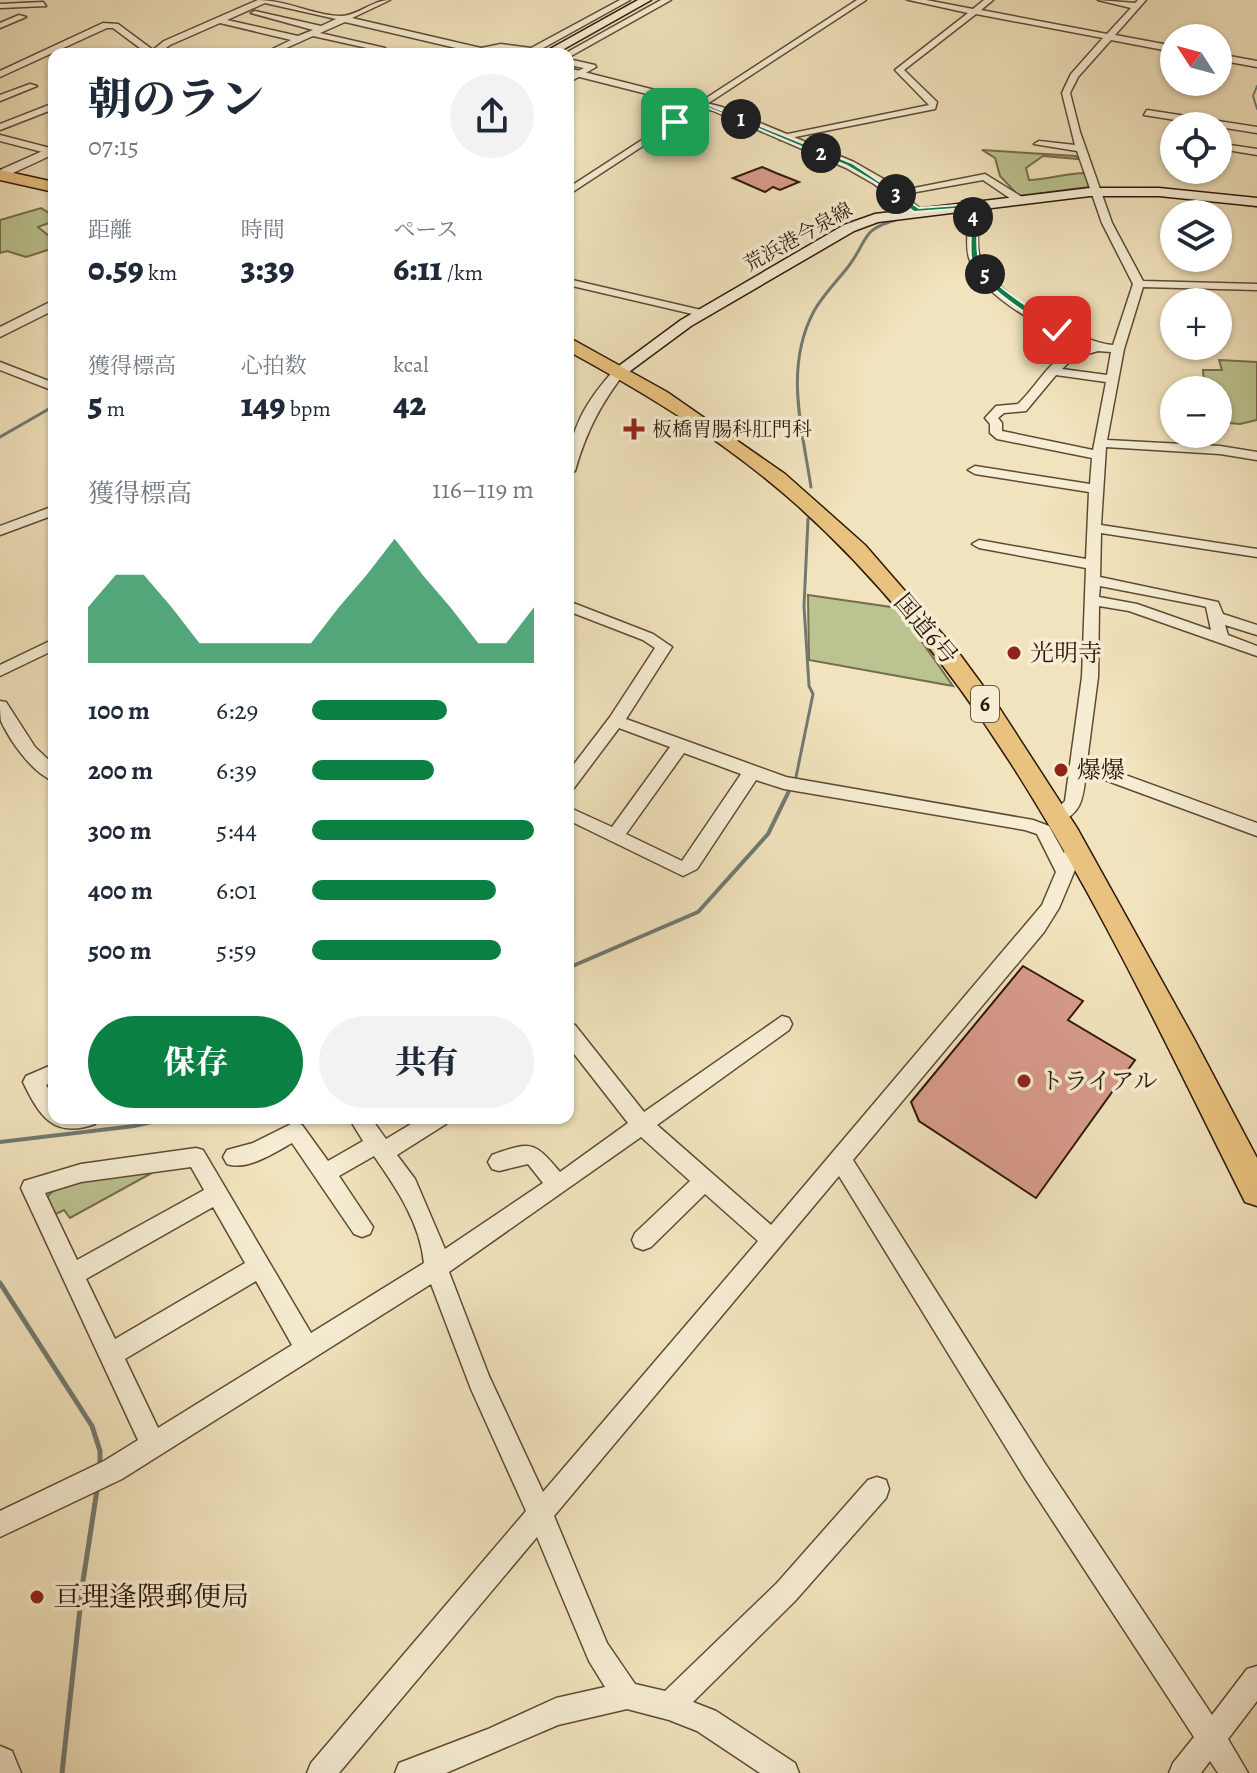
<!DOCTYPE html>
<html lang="ja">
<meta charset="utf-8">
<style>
body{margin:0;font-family:Alegreya,"Noto Serif JP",serif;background:#f2f2f3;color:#1f2937;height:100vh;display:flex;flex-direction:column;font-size:30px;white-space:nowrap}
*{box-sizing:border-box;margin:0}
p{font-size:26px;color:#747a83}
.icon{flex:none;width:44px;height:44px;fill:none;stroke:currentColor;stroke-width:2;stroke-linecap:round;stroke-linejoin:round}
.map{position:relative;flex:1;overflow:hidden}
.details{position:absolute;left:48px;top:48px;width:526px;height:1076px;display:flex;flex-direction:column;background:#fff;border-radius:16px;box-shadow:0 2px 6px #0004}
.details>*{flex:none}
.needle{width:52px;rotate:306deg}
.buttons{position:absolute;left:1160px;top:24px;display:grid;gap:16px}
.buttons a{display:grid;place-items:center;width:72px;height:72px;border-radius:50%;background:#fff;box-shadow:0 2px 6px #0004;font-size:40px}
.pin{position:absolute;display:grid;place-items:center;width:68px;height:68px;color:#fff;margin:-34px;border-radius:16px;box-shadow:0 4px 12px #0006}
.km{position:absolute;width:40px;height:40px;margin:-20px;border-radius:50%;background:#222;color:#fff;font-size:22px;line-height:40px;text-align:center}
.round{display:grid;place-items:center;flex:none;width:84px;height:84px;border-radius:42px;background:#f2f2f3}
.headline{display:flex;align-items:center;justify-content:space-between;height:136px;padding:0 40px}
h1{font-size:44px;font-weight:800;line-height:60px}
.stats{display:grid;grid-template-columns:repeat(3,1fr);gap:12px;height:136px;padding:8px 40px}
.stats div{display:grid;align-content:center}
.stats b{font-size:34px;font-weight:800}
.stats small{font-size:22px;font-weight:400}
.stats p{font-size:22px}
.chart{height:224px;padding:16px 40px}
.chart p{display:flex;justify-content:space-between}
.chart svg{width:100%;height:144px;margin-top:8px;fill:#0b8043;opacity:.7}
.action{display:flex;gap:16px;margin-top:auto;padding:16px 40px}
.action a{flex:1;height:92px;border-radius:48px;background:#0b8043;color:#fff;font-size:32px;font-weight:800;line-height:92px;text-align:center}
.action a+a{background:#f2f2f3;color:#1f2937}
ul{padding:0 40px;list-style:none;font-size:26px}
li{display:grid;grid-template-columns:128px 96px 1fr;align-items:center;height:60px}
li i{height:20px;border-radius:10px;background:#0b8043}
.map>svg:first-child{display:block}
.green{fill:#bbc390;stroke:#746e4c;stroke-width:2}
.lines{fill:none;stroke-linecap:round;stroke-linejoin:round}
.stream-far3{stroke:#717a72;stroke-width:2}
.stream-far2{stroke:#717a72;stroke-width:3}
.stream-far1{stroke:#717a72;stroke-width:4}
.stream{stroke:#717a72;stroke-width:5}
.building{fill:#d89b8b;stroke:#2d1807;stroke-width:2}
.minor-casing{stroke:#5e4b34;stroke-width:3}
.tertiary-casing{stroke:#5e4b34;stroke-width:3}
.secondary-casing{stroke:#2d1807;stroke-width:3}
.trunk-casing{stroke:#2d1807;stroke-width:3}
.minor{fill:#f6edd4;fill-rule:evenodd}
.tertiary{fill:#f6edd4;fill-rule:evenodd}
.secondary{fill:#f6edd4;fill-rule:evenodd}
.trunk{fill:#e8c27e;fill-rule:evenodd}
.route{fill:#0b8043;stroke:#fff;stroke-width:2}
.poi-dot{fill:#8f2418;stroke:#f6edd4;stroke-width:3}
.labels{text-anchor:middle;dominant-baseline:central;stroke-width:7;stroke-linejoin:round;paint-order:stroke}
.far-street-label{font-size:20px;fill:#2d1807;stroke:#f6edd4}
.far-poi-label{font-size:20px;fill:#2d1807;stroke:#f6edd4;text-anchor:start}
.shield{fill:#f6edd4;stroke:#695844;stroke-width:2}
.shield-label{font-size:22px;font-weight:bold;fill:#2d1807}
.street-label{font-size:24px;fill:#2d1807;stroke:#f6edd4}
.poi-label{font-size:24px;fill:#2d1807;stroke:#f6edd4;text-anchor:start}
.near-poi-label{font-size:28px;fill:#2d1807;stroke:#f6edd4;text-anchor:start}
</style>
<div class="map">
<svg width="1257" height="1773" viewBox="0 0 1257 1773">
<rect width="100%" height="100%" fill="#f1e3bd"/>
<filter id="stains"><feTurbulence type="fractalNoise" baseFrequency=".0025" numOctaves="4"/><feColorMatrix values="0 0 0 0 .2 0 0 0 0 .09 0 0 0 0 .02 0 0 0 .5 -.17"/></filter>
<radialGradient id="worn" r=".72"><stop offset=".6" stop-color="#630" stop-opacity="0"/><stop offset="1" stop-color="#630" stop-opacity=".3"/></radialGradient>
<path class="green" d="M982 150 1076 156 1078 159 1043 156 1026 168 1029 180C1048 180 1065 173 1085 173L1089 187 1019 196 1000 176 995 158Z
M41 208 54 216V221L38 227 54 240V248L26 257 7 251 0 253V220Z
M1219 360 1257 362V420L1240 424 1218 422V390H1189L1188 387 1204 382 1203 370H1222Z
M808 595 898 608 953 686 809 660Z
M146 1171 150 1174 70 1218 64 1210 56 1214 46 1200C56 1175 121 1175 146 1171Z"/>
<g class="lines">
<path class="stream-far3" d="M906 0 928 4
M1257 86 1253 96 1257 109"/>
<path class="stream-far2" d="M1247 205 1257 206
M0 437 54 406
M811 487C802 428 784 367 814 311 823 295 837 281 848 267 870 238 859 230 899 219
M796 777 813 694 809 686 804 606 808 519
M788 793 791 788"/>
<path class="stream-far1" d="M568 968 698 912 768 834 789 791
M0 1142 134 1126 170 1118"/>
<path class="stream" d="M0 1283 92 1426 100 1451V1467
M62 1773 83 1581 97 1490"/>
</g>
<path class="building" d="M762 167 776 173 799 182 780 190 773 187 765 192 733 178Z
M1023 966 1083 1001 1068 1020 1135 1060 1036 1198 919 1121 911 1102Z"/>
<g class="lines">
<g class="minor-casing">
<path id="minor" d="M258 0C287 0 315 16 341 16 358 16 372 0 390 0L352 18 481 48 501 44 531 48 620 0H630L536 52 524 54 495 50 471 54 473 52 345 22 320 33 385 48V52L313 36 273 54H262L291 40 220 23 170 45 158 54H148L113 28H107L0 77V71L103 23 118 24 153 50 164 41ZM265 3 336 19 321 26 255 11 251 13 313 30 298 36 227 20Z
M661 0H671L571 56 564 54Z
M857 0H866L568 195V188Z
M909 0H926L973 9 984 0H993L981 10 1107 34 1131 8 1098 0 1135 3 1138 0H1146L1115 35 1174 46V52L1111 40 1078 77 1070 93 1080 132 1112 223 1143 281 1257 284V290L1143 287 1124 349 1107 440 1220 446 1257 452V460L1220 454 1106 447 1101 525 1257 549V557L1101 533 1100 577 1218 602 1223 614 1257 625V635L1225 625 1228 635 1257 646V656L1129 611 1099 606 1098 677 1087 761 1257 823V836L1086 773C1083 796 1083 814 1058 822L1049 816 1065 801 1082 677 1086 568 979 548 972 544 979 540 1086 559 1089 492 975 474 968 470 975 466 1090 484 1092 458 997 439 990 433V424L985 418 996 406 1018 404C1040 383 1052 353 1084 346 1049 330 984 300 970 261 963 243 972 223 964 205L973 203C983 221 974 239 980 258 991 294 1079 343 1113 345L1133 284 1102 223 1077 151 1034 144 1039 141 1075 145 1062 93 1071 74 1103 38 976 14 904 70 937 102 935 109 780 140V136L783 135 929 105 895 70 968 13ZM1098 351 1111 352 1107 375 1062 369 1074 358ZM1056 375 1106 382 1093 450 1002 431V423L998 418 1004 413 1026 411ZM1100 586 1203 606 1206 607 1211 630 1137 604 1099 597Z
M43 2 46 6 0 8V4Z
M19 15 26 17 0 28V23Z
M1218 54 1257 61V67L1218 60Z
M568 59 595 65 596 67 568 83V76L584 68 568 65Z
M30 84 37 86 0 101V95Z
M54 103V109L0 130V124Z
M1147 110 1257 127V133L1144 115Z
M0 135 54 149V155L0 141Z
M1230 145 1257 149V155L1227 150 1225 148Z
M985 174 1022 197V201H1014L983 180 894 196 889 193Z
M568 279 701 310 707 313 701 316 568 285Z
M0 362 54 383V391L0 370Z
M616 368 626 371C601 403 586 432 575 471L568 475C568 430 586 401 616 368Z
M54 506V515L0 535V526Z
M568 601 653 634 672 647 626 719 786 777 1033 820 1049 826 1064 853 1070 841H1082L1085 846 1059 908 1044 932 853 1160 1044 1462 1212 1715 1247 1669 1257 1666V1701L1228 1739 1248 1773H1218L1210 1761 1201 1773H1169L1173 1763 1194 1737 1026 1480 839 1176 554 1516 607 1643 635 1684 665 1691 777 1583 868 1480 877 1477 886 1480 889 1489 886 1498 795 1601 693 1702 716 1711 795 1763 799 1773H760L697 1731 669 1720 627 1709 558 1725 446 1773H395L399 1763 488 1729 556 1698 605 1687 589 1661 537 1537 339 1773H307L311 1763 526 1511 471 1389 431 1284 122 1479 0 1537V1511L104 1461 138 1440 21 1188 24 1181 81 1164 196 1148 203 1150 311 1333 424 1263C420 1223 397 1189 374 1156L339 1176 373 1227 370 1234 362 1237 354 1234 292 1143C274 1153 247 1171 227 1164L223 1157 227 1150 253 1143 295 1122 302 1125 328 1161 363 1141 349 1118H371L386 1139 421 1118H449L446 1124 397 1155 415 1179 445 1249 543 1183 528 1164 499 1171 492 1169 488 1162 492 1155C531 1141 534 1141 560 1172L628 1123 568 1046V1023L575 1025 644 1112 782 1016 789 1018 792 1024 789 1030 657 1125 771 1225 1042 905 1056 872 1037 834 1025 830 784 789 756 780 697 869 683 876 568 820V807L612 827 670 747 619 728 574 788 568 790V772L610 717 655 648 643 640 568 611ZM684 753 741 774 682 861 626 834ZM641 1137 690 1181 635 1233 632 1240 635 1247 643 1250 651 1247 705 1194 758 1241 543 1492 489 1376 449 1272ZM191 1167 204 1190 77 1260 45 1193 81 1182ZM213 1207 245 1263 115 1339 86 1279ZM256 1281 292 1345 158 1428 125 1359Z
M54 639V650L0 676V665Z
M0 701 6 702 35 747 54 765V781C33 774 10 741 1 721 0 715 0 707 0 701Z
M54 1064V1081L46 1085 54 1098V1118H98L95 1124C53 1139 39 1115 23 1082L26 1076Z"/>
</g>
<g class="tertiary-casing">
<path id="tertiary" d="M482 48 500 52 501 54 478 53V49Z
M568 68 722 107 854 162 882 178 923 211 913 214 874 184 846 168 714 111 568 74Z
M54 146V154L0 179V170Z
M54 300V310L0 337V327Z
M0 1746 12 1751 21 1773H0Z"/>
</g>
<g class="secondary-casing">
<path id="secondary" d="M638 0H651L555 54H541Z
M1090 188H1159L1257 198V206L1159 196H1090L878 222 854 231 691 326 626 374H614L612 371 681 320 844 225 875 214Z"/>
</g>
<g class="trunk-casing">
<path id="trunk" d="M0 170 54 182V192L0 180Z
M568 337 667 392 785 474 865 545 958 652 1000 709 1077 828 1193 1037 1257 1158V1206L1245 1202C1122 957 1005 692 798 506 729 444 649 395 568 351Z"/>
</g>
<use href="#minor" class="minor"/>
<use href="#tertiary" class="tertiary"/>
<use href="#secondary" class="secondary"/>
<use href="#trunk" class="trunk"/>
</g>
<path class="route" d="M701 102 852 163 919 208 972 204C982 221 974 241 979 260 986 284 1042 314 1061 330L1054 332C1032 317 976 284 971 257 969 241 974 222 967 208L914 212 876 183 847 166 704 106 672 124Z"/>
<g class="poi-dot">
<path d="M630 417h8v8h8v8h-8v8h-8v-8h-8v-8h8z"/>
<circle cx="1014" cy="653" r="8"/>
<circle cx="1061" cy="770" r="8"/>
<circle cx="1024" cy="1081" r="8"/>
<circle cx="37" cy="1597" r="8"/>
</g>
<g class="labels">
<g class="far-street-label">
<text transform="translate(798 237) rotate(-29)">荒浜港今泉線</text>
</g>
<g class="far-poi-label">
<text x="652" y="429">板橋胃腸科肛門科</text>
</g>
<rect class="shield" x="971" y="686" width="28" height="36" rx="6"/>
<g class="shield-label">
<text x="985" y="704">6</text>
</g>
<g class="street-label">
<text transform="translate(926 629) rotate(50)">国道6号</text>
</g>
<g class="poi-label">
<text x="1030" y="653">光明寺</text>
<text x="1077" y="770">爆爆</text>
<text x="1040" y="1081">トライアル</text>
</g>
<g class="near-poi-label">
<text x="53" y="1597">亘理逢隈郵便局</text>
</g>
</g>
<rect width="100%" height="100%" filter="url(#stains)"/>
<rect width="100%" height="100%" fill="url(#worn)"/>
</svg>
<div class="buttons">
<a><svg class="needle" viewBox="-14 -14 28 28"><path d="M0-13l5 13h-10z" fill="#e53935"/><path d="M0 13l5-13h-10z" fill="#747a83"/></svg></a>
<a><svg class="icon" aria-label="locate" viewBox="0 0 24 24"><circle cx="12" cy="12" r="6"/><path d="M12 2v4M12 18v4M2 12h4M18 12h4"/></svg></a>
<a><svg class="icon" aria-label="layers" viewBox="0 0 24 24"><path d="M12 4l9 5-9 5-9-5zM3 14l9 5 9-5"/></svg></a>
<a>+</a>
<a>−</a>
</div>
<div class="pin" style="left:675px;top:122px;background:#1e9e55"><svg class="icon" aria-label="arrive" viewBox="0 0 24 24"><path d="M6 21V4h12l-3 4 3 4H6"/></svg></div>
<div class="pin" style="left:1057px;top:330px;background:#d93025"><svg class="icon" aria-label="check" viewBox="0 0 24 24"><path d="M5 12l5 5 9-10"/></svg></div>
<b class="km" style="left:741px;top:119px">1</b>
<b class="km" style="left:821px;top:153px">2</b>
<b class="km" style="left:896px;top:194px">3</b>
<b class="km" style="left:973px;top:217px">4</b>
<b class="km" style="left:985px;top:274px">5</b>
<section class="details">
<div class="headline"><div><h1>朝のラン</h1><p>07:15</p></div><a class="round"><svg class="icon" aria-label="share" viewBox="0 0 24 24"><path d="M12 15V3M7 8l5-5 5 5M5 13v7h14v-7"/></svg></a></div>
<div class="stats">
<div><p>距離</p><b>0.59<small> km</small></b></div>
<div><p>時間</p><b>3:39</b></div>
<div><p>ペース</p><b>6:11<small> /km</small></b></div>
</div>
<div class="stats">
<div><p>獲得標高</p><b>5<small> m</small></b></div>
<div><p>心拍数</p><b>149<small> bpm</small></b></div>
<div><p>kcal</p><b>42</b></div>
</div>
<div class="chart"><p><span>獲得標高</span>116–119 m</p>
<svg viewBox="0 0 160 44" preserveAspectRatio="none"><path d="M0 44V27L10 17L20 17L30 27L40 38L50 38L60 38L70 38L80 38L90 27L100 17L110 6L120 17L130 27L140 38L150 38L160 27V44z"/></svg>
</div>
<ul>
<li><b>100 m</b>6:29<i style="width:61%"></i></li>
<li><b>200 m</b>6:39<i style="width:55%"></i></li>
<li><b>300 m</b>5:44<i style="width:100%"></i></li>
<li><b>400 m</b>6:01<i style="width:83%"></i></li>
<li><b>500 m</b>5:59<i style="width:85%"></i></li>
</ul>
<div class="action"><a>保存</a><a>共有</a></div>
</section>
</div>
